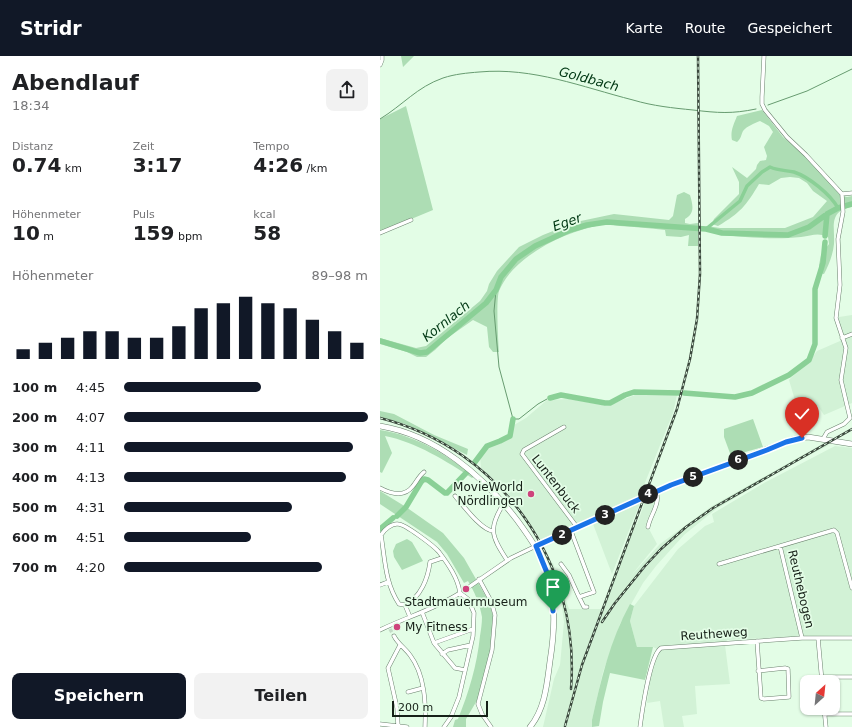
<!DOCTYPE html>
<html lang="de">
<meta charset="utf-8">
<style>
body{margin:0;font-family:"DejaVu Sans",sans-serif;background:#f2f2f2;color:#202124;height:100vh;display:flex;flex-direction:column;font-size:15px;white-space:nowrap}
*{box-sizing:border-box;margin:0}
p{font-size:13px;color:#757577}
.icon{flex:none;width:22px;height:22px;fill:none;stroke:currentColor;stroke-width:2;stroke-linecap:round;stroke-linejoin:round}
.map{position:relative;flex:1;overflow:hidden}
.sheet{display:flex;flex-direction:column;background:#fff;width:380px}
.sheet>*{flex:none}
.needle{width:26px;rotate:27deg}
.fabs{position:absolute;left:420px;top:619px;display:grid;gap:8px}
.fabs a{display:grid;place-items:center;width:40px;height:40px;border-radius:8px;background:#fff;box-shadow:0 1px 3px #0004;font-size:20px}
.scale{position:absolute;left:12px;bottom:10px;width:96px;box-sizing:border-box;padding-left:4px;border:2px solid #162018;border-top:0;font-size:11px;line-height:14px;white-space:nowrap;color:#162018;-webkit-text-stroke:3px #e3fde6;paint-order:stroke}
.pin{position:absolute;display:grid;place-items:center;width:34px;height:34px;color:#fff;margin:-41px -17px;border-radius:50% 50% 50% 0;rotate:-45deg;box-shadow:0 0 4px #0007}
.pin .icon{rotate:45deg}
.km{position:absolute;width:20px;height:20px;margin:-10px;border-radius:50%;background:#222;color:#fff;font-size:11px;line-height:20px;text-align:center}
.round{display:grid;place-items:center;flex:none;width:42px;height:42px;border-radius:8px;background:#f2f2f2}
.head{display:flex;align-items:center;justify-content:space-between;height:68px;padding:0 12px}
h1{font-size:22px;font-weight:600;line-height:30px}
.metrics{display:grid;grid-template-columns:repeat(3,1fr);gap:6px;height:68px;padding:4px 12px}
.metrics div{display:grid;align-content:center}
.metrics b{font-size:20px;font-weight:600}
.metrics small{font-size:11px;font-weight:400}
.metrics p{font-size:11px}
.chart{height:112px;padding:8px 12px}
.chart p{display:flex;justify-content:space-between}
.chart svg{width:100%;height:72px;margin-top:4px;stroke:#111827;stroke-width:6}
.primary-button{display:flex;gap:8px;margin-top:auto;padding:8px 12px}
.primary-button a{flex:1;height:46px;border-radius:8px;background:#111827;color:#fff;font-size:16px;font-weight:600;line-height:46px;text-align:center}
.primary-button a+a{background:#f2f2f2;color:#202124}
ul{padding:0 12px;list-style:none;font-size:13px}
li{display:grid;grid-template-columns:64px 48px 1fr;align-items:center;height:30px}
li i{height:10px;border-radius:5px;background:#111827}
header{display:flex;align-items:center;gap:24px;box-sizing:border-box;height:56px;padding:0 20px;background:#111827;color:#fff}
header strong{font-size:19px}
nav{display:flex;gap:22px;margin-inline-start:auto;font-size:14px}
main{display:flex;flex:1;min-height:0}
.map>svg:first-child{display:block}
.built{fill:#d2f2d6}
.green{fill:#adddb4}
.lines{fill:none;stroke-linecap:round;stroke-linejoin:round}
.stream{stroke:#679b70;stroke-width:1}
.canal{stroke:#8ad096;stroke-width:3.5}
.river{stroke:#8ad096;stroke-width:5.5}
.street-tunnel{stroke:#c4dcc7;stroke-width:3.5;stroke-dasharray:3.5 2;stroke-linecap:butt}
.street-casing{stroke:#6b826e;stroke-width:4.5}
.secondary-casing{stroke:#6b826e;stroke-width:6}
.street{stroke:#fff;stroke-width:3.5}
.secondary{stroke:#fff;stroke-width:5}
.rail-casing{stroke:#3a473c;stroke-width:2.5}
.rail{stroke:#e3fde6;stroke-width:1;stroke-dasharray:3;stroke-linecap:butt}
.route-casing{stroke:#fff;stroke-width:8}
.route{stroke:#1a73e8;stroke-width:5}
.poi-dot{fill:#ce447c;stroke:#e3fde6;stroke-width:1.5}
.labels{text-anchor:middle;dominant-baseline:central;stroke-width:3.5;stroke-linejoin:round;paint-order:stroke}
.street-label{font-size:12px;fill:#162018;stroke:#e3fde6}
.poi-label{font-size:12px;fill:#162018;stroke:#e3fde6;text-anchor:end}
.water-label{font-size:13px;font-style:italic;fill:#013814;stroke:#e3fde6}
</style>
<header>
<strong>Stridr</strong>
<nav><a>Karte</a><a>Route</a><a>Gespeichert</a></nav>
</header>
<main>
<section class="sheet">
<div class="head"><div><h1>Abendlauf</h1><p>18:34</p></div><a class="round"><svg class="icon" aria-label="share" viewBox="0 0 24 24"><path d="M12 15V3M7 8l5-5 5 5M5 13v7h14v-7"/></svg></a></div>
<div class="metrics">
<div><p>Distanz</p><b>0.74<small> km</small></b></div>
<div><p>Zeit</p><b>3:17</b></div>
<div><p>Tempo</p><b>4:26<small> /km</small></b></div>
</div>
<div class="metrics">
<div><p>Höhenmeter</p><b>10<small> m</small></b></div>
<div><p>Puls</p><b>159<small> bpm</small></b></div>
<div><p>kcal</p><b>58</b></div>
</div>
<div class="chart"><p><span>Höhenmeter</span>89–98 m</p>
<svg viewBox="0 0 160 44" preserveAspectRatio="none"><path d="M5 44V38M15 44V34M25 44V31M35 44V27M45 44V27M55 44V31M65 44V31M75 44V24M85 44V13M95 44V10M105 44V6M115 44V10M125 44V13M135 44V20M145 44V27M155 44V34"/></svg>
</div>
<ul>
<li><b>100 m</b>4:45<i style="width:56%"></i></li>
<li><b>200 m</b>4:07<i style="width:100%"></i></li>
<li><b>300 m</b>4:11<i style="width:94%"></i></li>
<li><b>400 m</b>4:13<i style="width:91%"></i></li>
<li><b>500 m</b>4:31<i style="width:69%"></i></li>
<li><b>600 m</b>4:51<i style="width:52%"></i></li>
<li><b>700 m</b>4:20<i style="width:81%"></i></li>
</ul>
<div class="primary-button"><a>Speichern</a><a>Teilen</a></div>
</section>
<div class="map">
<svg width="472" height="671" viewBox="0 0 472 671">
<rect width="100%" height="100%" fill="#e3fde6"/>
<path class="built" d="M472 259V347L444 359 438 350 417 351 409 324 424 308 431 303 437 295 460 285 459 261Z
M255 339H297L293 357 260 439 161 485 144 459 131 441 101 412 100 400 109 390 132 380 134 369 146 362 167 344 190 343 227 350Z
M444 387 449 389 410 409 336 453 304 479 276 510 263 527 240 568 223 616 212 664V671H163L174 623 180 609 184 566 182 551 169 508 173 507 189 553H222L253 467 257 468 266 443 275 440 276 444 266 471 269 473 277 488 250 521 280 488 332 450Z
M455 390 472 392V579L423 580 347 584 345 589 350 628 315 630 317 658 302 660 304 671H284L280 645 267 647 270 625 279 594 273 591H257L250 565 254 550 298 493 325 470 334 466 332 458 384 427Z
M260 447 246 482 232 518 213 468Z"/>
<path class="green" d="M21 0H34L23 11Z
M26 50 53 154 0 176V63Z
M382 54 403 81 429 103 460 139 467 141 472 140V151C448 155 455 171 454 188 453 198 449 209 444 218L439 217V209L441 199 449 188 448 181C437 176 432 180 421 181 394 184 366 181 339 179L335 176H326L327 170 340 172H405L433 161 447 145 433 135 427 127 419 122 410 121 401 122 389 129 379 128C366 150 360 157 338 170L332 168 334 163 359 138V126L352 111 367 122 376 113 377 109 380 105 386 104 387 100 384 91 393 76 389 70 380 65C375 67 367 70 363 75 361 79 361 83 357 86L352 84C350 75 354 68 357 60Z
M304 136 310 139C313 149 315 158 305 163V167L310 168 318 167V190H308L309 179 301 181 286 180 285 174C270 172 255 171 240 170 234 169 227 168 221 169 186 175 133 200 119 235 116 244 118 284 119 296H113L109 291 107 271 93 264 66 283 55 294 46 301H37L27 296 0 288V282L36 292 46 290 100 245 107 235 109 228 117 215 139 191 163 179 196 166 234 158 289 164 293 160 297 139Z
M0 355 14 358 54 379 88 393 87 399 25 368 0 361Z
M373 363 383 391 351 400 344 381V373Z
M0 374C38 380 64 398 95 420L92 422C66 405 36 386 5 380L12 397 2 417 0 416Z
M0 435 26 451 63 477 84 502 109 546 113 560 110 597 99 641 86 663V671H73L75 664 78 663C89 636 97 609 100 580 101 574 102 567 102 561 100 548 94 535 88 525L84 527 67 498 57 486 0 448Z
M27 483 32 486 43 505 22 514 14 501 13 495 16 488Z
M250 548 254 550 250 565 257 591H273L265 624 230 617 223 646 219 670 212 671V664C221 624 230 584 250 548Z"/>
<g class="lines">
<path class="stream" d="M388 49 427 35 472 13
M0 63C23 49 37 31 63 22 75 18 87 17 99 16 153 11 202 31 253 44 273 50 293 52 313 54 338 57 352 58 376 53
M116 234 114 255 119 311 133 363H139L158 348 167 343"/>
<path class="canal" d="M326 173 360 145 367 130 382 116 390 111C399 115 405 114 414 116 429 121 450 138 458 152"/>
<path class="river" d="M445 180 447 158
M0 285 40 297 47 296 106 247 116 234 121 221 136 203 155 190 190 174 207 169 227 166 326 173 342 177 408 179 429 171 447 158 458 152 472 148
M304 337 355 341 372 337 409 319 429 304 435 288V233L443 207 445 186
M170 342 181 339 225 347H230L245 339 254 336 300 337
M95 406 107 390 120 385 130 380 133 363
M17 460 26 451 41 426 44 423 48 424 65 437H67L87 416
M0 473 13 462"/>
<path class="street-tunnel" d="M81 536 89 531
M10 573 14 580"/>
<g class="street-casing">
<path id="street" d="M384 0 382 41V48L385 54 407 81 426 99 462 138 463 156 458 183 460 229 456 262 466 292 461 324 470 362 464 368 447 376 443 383
M0 9 2 4V0
M462 138 472 137
M0 177 31 164
M462 282 472 278
M184 371 144 394 142 398 197 471
M0 432C11 438 24 442 33 430 37 425 39 420 44 416
M75 440C83 449 101 474 113 475
M124 447C108 472 111 480 127 504
M268 471C270 459 281 448 276 435
M400 490 422 582
M181 508 189 519 199 541 214 536 191 475
M339 508 454 474 457 477 472 532
M99 523 111 545 115 559 112 594 98 648 102 658 111 671
M0 529 8 526
M89 531 131 502 156 490
M199 541 204 551H207
M25 549 19 548C5 527 5 503 1 479 4 474 12 467 18 468 25 468 54 490 59 496 68 508 78 522 80 537L88 543 94 557 93 580 79 641 71 661 64 671
M42 556 54 587 75 612 85 614
M30 561 25 549C41 541 48 522 50 506L62 502
M0 574C27 561 55 553 80 537
M14 580C18 588 25 592 30 599 45 619 46 647 45 671
M438 582 442 626
M377 585 381 642 384 643 409 641 408 613 405 612 378 615
M54 587 93 573
M62 598 68 594 91 589
M442 621H472
M28 636 43 632
M444 652 446 671
M445 658H472
M0 668 27 671
M18 670 17 652 8 612 20 589
M260 671C262 656 270 599 281 592L422 582H472"/>
</g>
<g class="secondary-casing">
<path id="secondary" d="M0 370C56 379 103 420 137 464 151 483 163 500 169 524 176 549 174 580 170 605 167 628 165 653 150 671
M156 490 276 435 414 383 428 381 472 388"/>
</g>
<use href="#street" class="street"/>
<use href="#secondary" class="secondary"/>
<g class="rail-casing">
<path id="rail" d="M0 362C122 393 201 508 191 633
M222 566 235 547 265 510 281 493 306 471 333 452 472 373
M185 670 202 609 297 353 310 303 317 263 320 218 318 0"/>
</g>
<use href="#rail" class="rail"/>
</g>
<g class="lines">
<g class="route-casing">
<path id="route" d="M173 555 170 524 156 490 291 429 387 394 406 386 422 382"/>
</g>
<use href="#route" class="route"/>
</g>
<g class="poi-dot">
<circle cx="151" cy="438" r="4"/>
<circle cx="86" cy="533" r="4"/>
<circle cx="17" cy="571" r="4"/>
</g>
<g class="labels">
<g class="street-label">
<text transform="translate(176 428) rotate(52)">Luntenbuck</text>
<text transform="translate(421 533) rotate(77)">Reuthebogen</text>
<text transform="translate(334 578) rotate(-4)">Reutheweg</text>
</g>
<g class="poi-label">
<text x="143" y="431">MovieWorld<tspan x="143" dy="14">Nördlingen</tspan></text>
<text x="86" y="546" text-anchor="middle">Stadtmauermuseum</text>
<text x="25" y="571" text-anchor="start">My Fitness</text>
</g>
<g class="water-label">
<text transform="translate(209 23) rotate(15)">Goldbach</text>
<text transform="translate(187 166) rotate(-20)">Eger</text>
<text transform="translate(66 265) rotate(-39)">Kornlach</text>
</g>
</g>
</svg>
<div class="fabs">
<a><svg class="needle" viewBox="-14 -14 28 28"><path d="M0-13l5 13h-10z" fill="#e53935"/><path d="M0 13l5-13h-10z" fill="#757577"/></svg></a>
</div>
<div class="scale">200 m</div>
<div class="pin" style="left:173px;top:555px;background:#1e9e55"><svg class="icon" aria-label="arrive" viewBox="0 0 24 24"><path d="M6 21V4h12l-3 4 3 4H6"/></svg></div>
<div class="pin" style="left:422px;top:382px;background:#d93025"><svg class="icon" aria-label="check" viewBox="0 0 24 24"><path d="M5 12l5 5 9-10"/></svg></div>
<b class="km" style="left:182px;top:479px">2</b>
<b class="km" style="left:225px;top:459px">3</b>
<b class="km" style="left:268px;top:438px">4</b>
<b class="km" style="left:313px;top:421px">5</b>
<b class="km" style="left:358px;top:404px">6</b>
</div>
</main>
